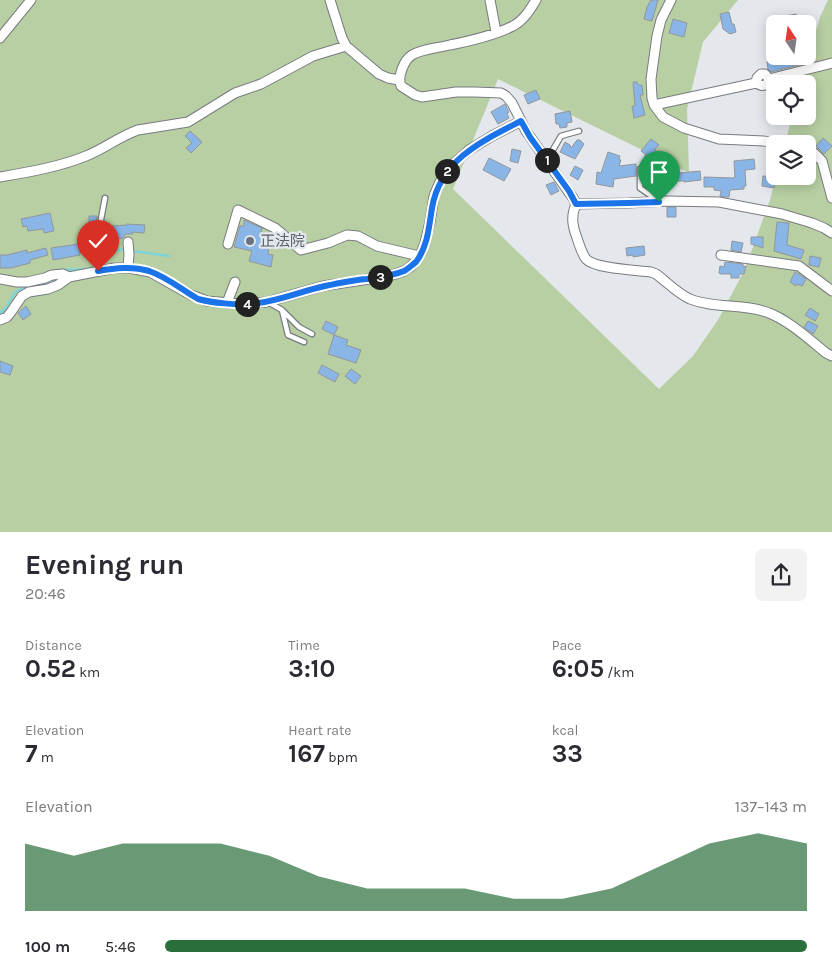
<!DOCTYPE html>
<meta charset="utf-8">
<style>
body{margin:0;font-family:Karla,"Noto Sans JP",sans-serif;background:#f2f2f3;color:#2b2b33;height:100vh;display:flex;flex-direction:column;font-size:19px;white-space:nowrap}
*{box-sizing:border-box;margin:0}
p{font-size:16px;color:#7c7c81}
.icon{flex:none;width:28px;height:28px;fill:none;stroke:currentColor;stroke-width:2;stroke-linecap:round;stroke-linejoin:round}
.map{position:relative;height:532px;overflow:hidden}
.side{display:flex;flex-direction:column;background:#fff;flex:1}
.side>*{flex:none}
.needle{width:32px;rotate:347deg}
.tools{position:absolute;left:766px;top:15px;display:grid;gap:10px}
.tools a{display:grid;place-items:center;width:50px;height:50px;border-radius:8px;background:#fff;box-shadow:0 2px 12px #0003;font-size:25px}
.pin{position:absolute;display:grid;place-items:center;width:42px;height:42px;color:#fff;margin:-51px -21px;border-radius:50% 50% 50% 0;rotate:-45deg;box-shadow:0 0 5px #0007}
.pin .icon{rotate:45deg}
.km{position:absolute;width:25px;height:25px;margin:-12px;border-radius:50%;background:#222;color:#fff;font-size:14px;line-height:25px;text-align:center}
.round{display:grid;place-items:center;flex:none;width:52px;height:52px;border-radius:8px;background:#f2f2f3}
.head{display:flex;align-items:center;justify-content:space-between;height:85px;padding:0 25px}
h1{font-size:28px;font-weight:700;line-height:38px}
.stats{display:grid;grid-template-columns:repeat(3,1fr);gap:8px;height:85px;padding:5px 25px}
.stats div{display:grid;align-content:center}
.stats b{font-size:25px;font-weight:700}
.stats small{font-size:14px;font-weight:400}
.stats p{font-size:14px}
.chart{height:140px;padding:10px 25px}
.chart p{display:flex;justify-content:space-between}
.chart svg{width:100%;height:90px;margin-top:5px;fill:#2a6f3b;opacity:.7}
ul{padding:0 25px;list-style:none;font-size:16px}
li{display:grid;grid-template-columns:80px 60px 1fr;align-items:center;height:38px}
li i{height:12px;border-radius:6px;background:#2a6f3b}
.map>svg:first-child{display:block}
.green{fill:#b7cfa3}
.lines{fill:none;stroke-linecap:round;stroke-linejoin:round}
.stream{stroke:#7dd5d9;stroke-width:2.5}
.building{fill:#89b6e7;stroke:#93969a}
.lane-casing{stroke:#787b7f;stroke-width:7}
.street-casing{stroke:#787b7f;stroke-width:11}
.lane{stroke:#fff;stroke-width:4.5}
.street{stroke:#fff;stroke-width:9}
.route-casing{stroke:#fff;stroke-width:10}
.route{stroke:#1a73e8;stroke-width:6}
.worship-dot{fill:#6b7280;stroke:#e4e8ec;stroke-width:2}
.labels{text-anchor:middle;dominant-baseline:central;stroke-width:4.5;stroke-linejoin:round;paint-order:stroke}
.worship-label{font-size:15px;fill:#5b616d;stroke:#e4e8ec;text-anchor:start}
</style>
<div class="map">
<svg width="832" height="533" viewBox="0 0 832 533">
<rect width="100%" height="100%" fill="#e4e8ec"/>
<path class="green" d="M0 0H738L703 42 687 109 689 173 498 79 453 189 659 389 693 356 718 320 745 269 770 200 776 176H808V144H785L792 116H808V84H801L820 17 828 0H832V532H0Z"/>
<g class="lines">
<path class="stream" d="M133 251 169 256
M62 270C71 269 82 271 91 268 108 264 104 248 126 250
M0 313 6 308 15 292 25 287 42 284 55 279"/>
</g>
<path class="building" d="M651 0H658L652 21 644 19 647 7Z
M729 12 732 24H734L736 32 730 34 723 29 720 14Z
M796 14 798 22 787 24 785 16Z
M673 19 687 23 684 37 669 33Z
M795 56H801L803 64 771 72 768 69 767 62Z
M633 82H637L638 85H642L643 95H640L645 115 634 118 632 106H635Z
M536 90 540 99 528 104 524 95Z
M505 104 509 112 507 114 509 118 498 124 491 112Z
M570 111 572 122 567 123V127L560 128 559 124H556L555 114Z
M190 131 202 142 191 153 186 148 192 143 185 136Z
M823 138 832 146 824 154 816 146Z
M651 139 659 145 655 149 657 152 649 162 644 157 646 155 641 151Z
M577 140H580L584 144 575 159 560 152 565 142 570 145 571 148Z
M512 149 521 151 518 163 510 161Z
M608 152 620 156 619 160H621L619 166 636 164V176L614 179 613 187 596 184 597 172 601 173Z
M489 158 511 169 504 181 483 170Z
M754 159 755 169 745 170 746 186H744V189L730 190 729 197H724L720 196 721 191 714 190V187H704V177L734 178V177H735L734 161Z
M575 166 583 170 578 180 570 175Z
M700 171 701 180 684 182V181H667V172H679V173Z
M763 176 776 177 774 188 762 186Z
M554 182 559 191 551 195 546 185Z
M667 207H676V217H667Z
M50 213 54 231 44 233 43 229 28 231 27 226 23 227 21 219Z
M89 216H97L96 227H89Z
M244 220 262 228 260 237 267 238 266 244H269L268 254 273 255 271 267 249 261 252 251 234 247 240 226H244Z
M777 222 789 223 787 245 804 250 801 259 774 251Z
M126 224 145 225 144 233 132 232 133 234H125V236L123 238 115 239 114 230H115H112V226L127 225Z
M751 237H763V248L751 244Z
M732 241 743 243 741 252 731 250Z
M79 244 80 255 53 260 51 248Z
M644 246 645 255 633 257V255L627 256 626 248Z
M46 248 48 255 30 260V263L11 268H0V255H7L27 250V253Z
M810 256 821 258 819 267 809 265Z
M725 262 743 264V267L746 266 744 274H739V278H731V274H721L719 273 720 266 724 267Z
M795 272 806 279 802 286 797 284 796 286 790 282Z
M26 306 31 314 23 320 18 313Z
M810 308 819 314 815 321 805 315Z
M326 321 338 327 334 335 322 329Z
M808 321 818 326 813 334 804 327Z
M334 335 348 340 346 345 361 350 356 363 328 354Z
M0 361 13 366 10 375 0 372Z
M322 365 339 374 335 382 318 373Z
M351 369 361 376 355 384 345 376Z"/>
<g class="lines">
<g class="lane-casing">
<path id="lane" d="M547 160 561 136 579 131
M640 169V188L656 199
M98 271 101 248V219L105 198
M268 302 282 310 288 335 304 342
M283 311 299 327 312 334"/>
</g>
<g class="street-casing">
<path id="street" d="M330 0 342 38 346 46 379 74 388 78 399 80
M490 0 496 32
M536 0C530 10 524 20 513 26 495 35 470 41 450 45 438 48 422 49 412 55 404 60 397 77 401 86L415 95 422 97 456 92H475L501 93 506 96 512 103 526 131 573 198 576 204C571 216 572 225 577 238 579 244 582 254 586 259 595 269 637 270 651 272L656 274C667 282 677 293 690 299 715 309 744 303 769 313 788 320 810 340 826 353L832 356
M671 0 661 20 657 36 651 79 652 98 654 105 663 117 684 128 719 139 764 141 777 144
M0 38 31 0
M756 83 757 78 761 74H765L769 79
M654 105 756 83C760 85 763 87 767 84L769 79 832 63
M808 151 814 153 822 161 832 198
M0 177C29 172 59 167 86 156 104 149 120 136 138 130L188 122 235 93 261 84 313 56 346 46
M576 204 629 203 666 201 719 202 782 214 812 223 824 228 832 233
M228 244 238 210 275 228 301 250 328 243 347 235 358 236 377 246 419 256
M721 255 799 266 832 291
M128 268 129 254 128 242
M0 279 17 282H27L45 278 52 275 63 274 69 277
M227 303 235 282
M0 320 7 317 11 312 22 296 29 292 48 289 58 285 69 277 115 268H129L150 272 191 295 207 301 241 304 267 302 323 286 389 276 404 271 410 267 416 261 421 253 425 243 430 222 434 196 440 182 451 166 469 150 492 136 521 121"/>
</g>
<use href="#lane" class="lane"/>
<use href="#street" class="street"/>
</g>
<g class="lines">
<g class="route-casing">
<path id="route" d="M98 271C115 268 132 266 149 271 167 277 182 290 198 299 213 303 236 305 251 304 277 302 301 291 325 286 339 283 353 280 367 279 379 277 392 276 404 271 408 269 412 265 416 262 428 246 429 226 432 208 440 160 482 141 521 121L530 137 569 191 576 204 628 203 659 202"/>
</g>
<use href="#route" class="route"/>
</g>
<circle class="worship-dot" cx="250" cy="241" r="5"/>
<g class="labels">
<g class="worship-label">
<text x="260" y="241">正法院</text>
</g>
</g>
</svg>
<div class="tools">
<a><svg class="needle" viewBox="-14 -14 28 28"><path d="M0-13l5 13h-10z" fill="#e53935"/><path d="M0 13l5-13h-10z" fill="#7c7c81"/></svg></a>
<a><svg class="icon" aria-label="locate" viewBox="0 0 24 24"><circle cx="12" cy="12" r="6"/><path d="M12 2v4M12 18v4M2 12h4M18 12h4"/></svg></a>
<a><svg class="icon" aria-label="layers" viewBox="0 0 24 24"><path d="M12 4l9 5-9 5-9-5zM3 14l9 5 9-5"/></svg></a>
</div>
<div class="pin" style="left:659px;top:202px;background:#1e9e55"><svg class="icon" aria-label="arrive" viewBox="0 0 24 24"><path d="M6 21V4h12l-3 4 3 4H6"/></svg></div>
<div class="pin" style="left:98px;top:271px;background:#d93025"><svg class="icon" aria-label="check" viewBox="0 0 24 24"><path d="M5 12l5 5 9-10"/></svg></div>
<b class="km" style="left:547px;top:160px">1</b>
<b class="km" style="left:447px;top:171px">2</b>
<b class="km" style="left:380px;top:277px">3</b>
<b class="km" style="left:247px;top:304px">4</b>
</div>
<section class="side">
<div class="head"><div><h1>Evening run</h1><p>20:46</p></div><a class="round"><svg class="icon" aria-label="share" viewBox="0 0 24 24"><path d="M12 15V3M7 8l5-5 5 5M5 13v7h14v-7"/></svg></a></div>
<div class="stats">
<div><p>Distance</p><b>0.52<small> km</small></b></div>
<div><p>Time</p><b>3:10</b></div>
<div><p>Pace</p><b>6:05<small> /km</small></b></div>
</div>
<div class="stats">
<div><p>Elevation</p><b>7<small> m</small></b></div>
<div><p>Heart rate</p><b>167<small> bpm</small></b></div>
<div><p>kcal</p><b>33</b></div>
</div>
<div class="chart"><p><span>Elevation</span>137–143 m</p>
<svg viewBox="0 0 160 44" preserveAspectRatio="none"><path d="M0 44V11L10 17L20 11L30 11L40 11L50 17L60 27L70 33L80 33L90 33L100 38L110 38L120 33L130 22L140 11L150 6L160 11V44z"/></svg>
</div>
<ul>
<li><b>100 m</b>5:46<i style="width:100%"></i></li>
</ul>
</section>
